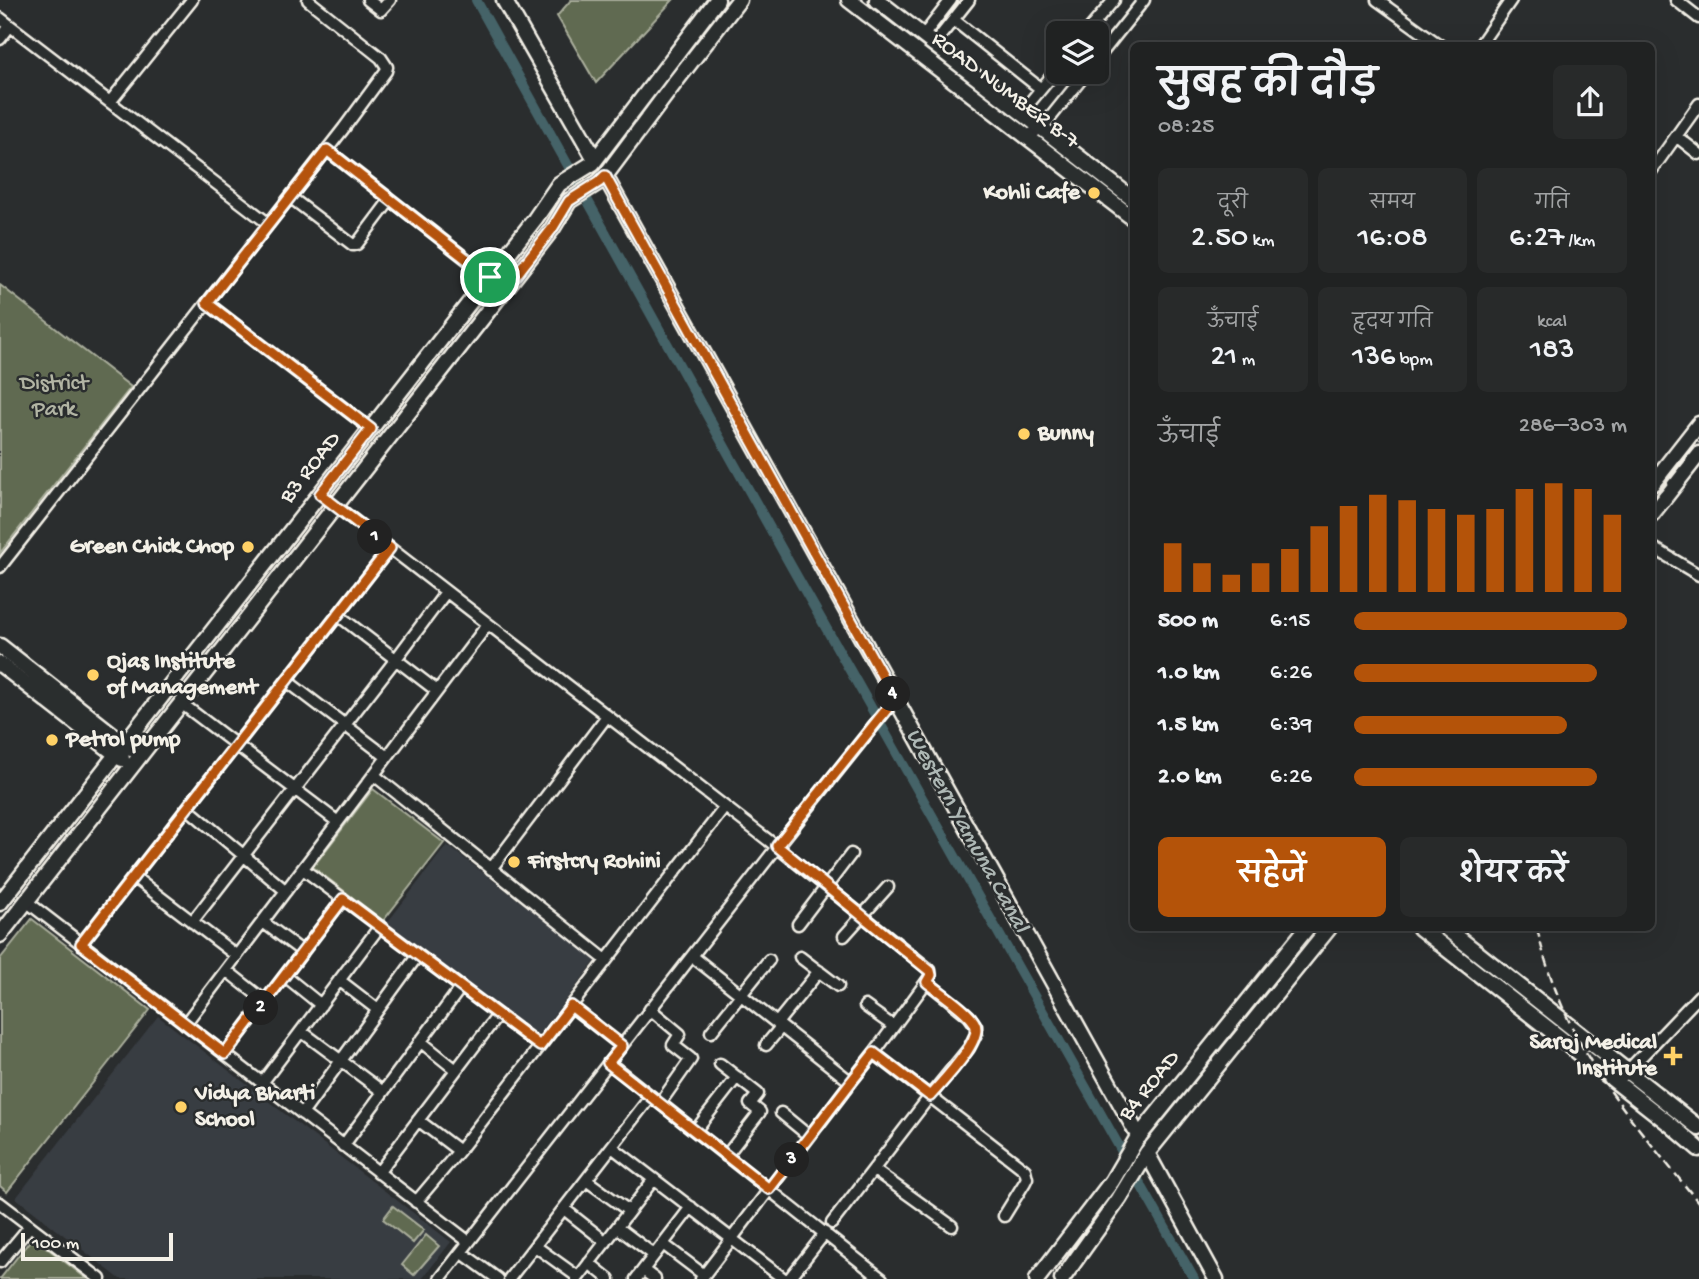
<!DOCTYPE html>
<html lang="hi">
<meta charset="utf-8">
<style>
body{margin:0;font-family:"Gochi Hand","Playpen Sans Deva",sans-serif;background:#282a2a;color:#f1f3f6;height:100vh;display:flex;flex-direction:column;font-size:26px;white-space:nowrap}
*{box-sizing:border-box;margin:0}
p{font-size:23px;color:#a2a4a5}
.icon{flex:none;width:38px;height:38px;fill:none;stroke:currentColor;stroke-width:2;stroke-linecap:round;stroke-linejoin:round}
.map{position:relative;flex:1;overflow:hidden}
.sheet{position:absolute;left:1130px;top:42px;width:525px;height:889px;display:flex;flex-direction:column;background:#202222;border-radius:10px;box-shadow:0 7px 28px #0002,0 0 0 2px #3d3f40}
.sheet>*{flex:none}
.controls{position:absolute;left:1046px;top:21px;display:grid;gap:14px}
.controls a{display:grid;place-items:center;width:63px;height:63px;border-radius:10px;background:#202222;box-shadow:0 7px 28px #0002,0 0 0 2px #3d3f40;font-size:35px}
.scale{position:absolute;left:21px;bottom:18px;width:152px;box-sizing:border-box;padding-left:7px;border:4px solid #f4f1e8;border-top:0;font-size:19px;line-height:24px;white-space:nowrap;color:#f4f1e8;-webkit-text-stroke:5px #2a2d2e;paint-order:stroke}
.pin{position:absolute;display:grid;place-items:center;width:60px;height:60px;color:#fff;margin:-30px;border:4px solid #fff;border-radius:50%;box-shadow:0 2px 7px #0007}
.km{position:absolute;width:35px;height:35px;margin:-18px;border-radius:50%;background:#222;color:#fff;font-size:19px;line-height:35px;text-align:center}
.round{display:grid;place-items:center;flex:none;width:74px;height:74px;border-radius:10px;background:#282a2a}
.summary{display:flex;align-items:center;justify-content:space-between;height:119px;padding:0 28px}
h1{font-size:38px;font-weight:600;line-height:52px}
.figures{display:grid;grid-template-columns:repeat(3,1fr);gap:10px;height:119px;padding:7px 28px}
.figures div{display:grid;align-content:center;border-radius:10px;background:#282a2a;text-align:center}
.figures b{font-size:30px;font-weight:600}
.figures small{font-size:19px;font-weight:400}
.figures p{font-size:19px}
.chart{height:196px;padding:14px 28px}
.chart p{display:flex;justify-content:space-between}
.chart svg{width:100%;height:126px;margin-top:7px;stroke:#b45309;stroke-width:6}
.button{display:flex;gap:14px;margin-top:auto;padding:14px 28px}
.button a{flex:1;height:80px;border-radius:10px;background:#b45309;color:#fff;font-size:28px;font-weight:600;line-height:80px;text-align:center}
.button a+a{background:#282a2a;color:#f1f3f6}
ul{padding:0 28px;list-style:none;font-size:23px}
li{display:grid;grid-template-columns:112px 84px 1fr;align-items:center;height:52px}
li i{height:18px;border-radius:9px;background:#b45309}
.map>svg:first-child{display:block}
.built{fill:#383c42}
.green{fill:#616b51;stroke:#aaae9c;stroke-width:2}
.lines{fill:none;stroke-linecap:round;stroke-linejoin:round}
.canal{stroke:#456368;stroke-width:10}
.street-casing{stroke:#f4f1e8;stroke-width:15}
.secondary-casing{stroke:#f4f1e8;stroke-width:19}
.street{stroke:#2a2d2e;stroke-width:10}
.secondary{stroke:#2a2d2e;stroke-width:14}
.rail{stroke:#f4f1e8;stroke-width:2.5;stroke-dasharray:10 5;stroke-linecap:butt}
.route-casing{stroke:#fff;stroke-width:14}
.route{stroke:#b45309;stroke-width:9}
.poi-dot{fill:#ffd166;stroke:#2a2d2e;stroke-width:2.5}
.labels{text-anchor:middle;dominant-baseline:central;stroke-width:5;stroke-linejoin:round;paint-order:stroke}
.street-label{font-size:23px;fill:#f4f1e8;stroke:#2a2d2e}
.poi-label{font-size:23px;font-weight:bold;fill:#f4f1e8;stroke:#2a2d2e;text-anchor:start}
.park-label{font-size:23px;fill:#b2b5a4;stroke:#2a2d2e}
.water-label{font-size:24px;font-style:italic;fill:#aeb8b5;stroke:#2a2d2e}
</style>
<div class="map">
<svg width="1699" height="1279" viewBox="0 0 1699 1279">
<rect width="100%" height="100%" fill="#2a2d2e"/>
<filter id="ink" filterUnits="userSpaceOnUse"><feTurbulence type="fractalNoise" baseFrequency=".0143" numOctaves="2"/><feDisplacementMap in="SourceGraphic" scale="14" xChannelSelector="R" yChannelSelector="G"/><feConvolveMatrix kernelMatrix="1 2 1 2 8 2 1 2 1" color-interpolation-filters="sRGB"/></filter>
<g filter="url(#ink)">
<path class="built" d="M447 845 596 960 537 1037 387 923Z
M158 1016 451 1242 422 1279H120L16 1198Z"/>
<path class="green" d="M571 0H673L596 83 557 16Z
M0 285 131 387 0 553Z
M373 789 444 843 383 921 313 867Z
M32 919 150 1010 7 1192 0 1186V959Z
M393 1206 424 1230 413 1243 383 1219Z
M426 1235 439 1246 414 1275 402 1265Z
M33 1237 87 1279H0Z"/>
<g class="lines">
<path class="canal" d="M476 0 791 566 1194 1279"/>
<g class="street-casing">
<path id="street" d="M368 0 381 10 390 0
M1377 0 1441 46
M1676 0 1699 18
M0 18 269 224
M954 20 1041 89 1021 113
M1086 33 1114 0
M923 36 951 0
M0 39 10 26
M934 44 969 0
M1479 46 1511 0
M1097 59 1144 0
M1041 89 1059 67
M110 102 192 0
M1027 136 1042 128 1087 72
M1676 136 1699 154
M327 150 505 289
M1652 170 1699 104
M290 197 353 245 357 244 390 200
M207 303 371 429
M320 494 777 847 440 1279
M1652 547 1699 575
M0 567 344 128 386 71 387 67 381 58 308 0
M338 615 437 691
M287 681 387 757
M181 703 338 822
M374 775 606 960
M187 808 286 891
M303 869 540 1046
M491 869 607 716
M134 877 237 956
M26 901 469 1242
M192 922 396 659 446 592
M263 922 303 952
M798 924 851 854
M844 936 888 887
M81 944 390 548
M692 956 851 1082
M800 957 838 986
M226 970 265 1001
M285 976 321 1005
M339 980 378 1010
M571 1006 622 1046
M865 1006 893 1026
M650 1009 680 1034 673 1045 691 1059 660 1103
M777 1023 819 971
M185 1024 488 624
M301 1031 383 1092
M711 1032 769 960
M420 1041 456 1070
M766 1045 781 1027
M874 1053 1025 1170 1027 1178 1025 1182 1004 1216
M225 1054 343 899
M609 1063 882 1279
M720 1064 758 1094 750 1104 760 1112 726 1156
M1617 1082 1699 996
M262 1083 380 926
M781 1113 809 1136
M302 1114 418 955
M418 1120 459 1151
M695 1131 737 1077
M343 1146 461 987
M612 1147 784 1279
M874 1170 952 1226
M378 1173 498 1015
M586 1180 629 1211
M416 1202 459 1151 725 807
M0 1203 100 1279
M564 1209 606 1242
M832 1223 930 1096 969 1048 976 1034V1026L969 1016 927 982
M617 1227 654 1255
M663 1244 704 1275
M535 1246 578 1277
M461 1252 498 1279
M0 1262 30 1226
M589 1263 609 1279
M643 1270 655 1279
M509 1279 651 1096
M577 1279 654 1179
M636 1279 691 1207
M701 1279 851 1082 874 1053 930 977V970L777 847 895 699
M789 1279 825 1233"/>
</g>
<g class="secondary-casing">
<path id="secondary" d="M504 0 595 159
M849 0 1134 219
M877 0 1134 200
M605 176 1139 1137
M1652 484 1699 424
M1652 514 1699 454
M0 646 131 749
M0 664 122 759
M0 903 535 219 559 184 593 163 717 0
M1420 928 1671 1125 1699 1149
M1446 928 1699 1128
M0 935 552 229 569 201 599 182 605 176 676 81 739 0
M1147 1153 1216 1279
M1037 1279 1112 1181 1136 1140 1307 928
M1062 1279 1119 1199 1147 1153 1329 928"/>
</g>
<use href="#street" class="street"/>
<use href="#secondary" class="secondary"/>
<path class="rail" d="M1652 502 1699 442
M1537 928C1550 987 1576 1044 1612 1093 1639 1131 1670 1167 1699 1203"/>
</g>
</g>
<g class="lines" filter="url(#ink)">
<g class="route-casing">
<path id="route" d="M327 150 505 289 552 229 569 201 599 182 605 176 895 699 777 846 930 971 931 975 927 982C938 991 970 1012 975 1024 983 1041 941 1083 930 1096L874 1053 851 1082 769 1189 608 1063 622 1046 571 1006 540 1046 343 899 225 1054 81 944 390 548 320 494 371 429 207 303Z"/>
</g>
<use href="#route" class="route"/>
</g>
<g class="poi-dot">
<circle cx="1094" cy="193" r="7"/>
<circle cx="1024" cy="434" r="7"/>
<circle cx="248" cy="547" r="7"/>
<circle cx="93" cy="675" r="7"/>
<circle cx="52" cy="740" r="7"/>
<circle cx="514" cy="862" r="7"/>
<path d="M1669.5 1045.5h7v7h7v7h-7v7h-7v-7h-7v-7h7z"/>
<circle cx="181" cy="1107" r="7"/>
</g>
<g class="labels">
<g class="street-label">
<text transform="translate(1005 91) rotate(37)">ROAD NUMBER B-7</text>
<text transform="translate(311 468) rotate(-52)">B3 ROAD</text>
<text transform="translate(1150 1086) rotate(-51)">B4 ROAD</text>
</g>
<g class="poi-label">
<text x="1080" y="193" text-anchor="end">Kohli Cafe</text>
<text x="1038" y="434">Bunny</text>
<text x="234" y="547" text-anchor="end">Green Chick Chop</text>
<text x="107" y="662">Ojas Institute<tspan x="107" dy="26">of Management</tspan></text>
<text x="66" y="740">Petrol pump</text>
<text x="528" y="862">Firstcry Rohini</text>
<text x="1657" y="1043" text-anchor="end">Saroj Medical<tspan x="1657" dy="26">Institute</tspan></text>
<text x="195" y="1094">Vidya Bharti<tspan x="195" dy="26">School</tspan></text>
</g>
<g class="park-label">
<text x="54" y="384">District<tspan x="54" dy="26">Park</tspan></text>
</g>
<g class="water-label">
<text transform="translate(966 831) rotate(61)">Western Yamuna Canal</text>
</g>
</g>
</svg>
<div class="controls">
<a><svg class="icon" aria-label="layers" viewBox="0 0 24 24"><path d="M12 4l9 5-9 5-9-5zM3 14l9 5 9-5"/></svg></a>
</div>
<div class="scale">100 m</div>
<div class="pin" style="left:490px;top:277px;background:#1e9e55"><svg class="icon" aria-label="arrive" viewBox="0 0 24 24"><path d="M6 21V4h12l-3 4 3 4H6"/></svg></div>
<b class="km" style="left:375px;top:537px">1</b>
<b class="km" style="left:261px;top:1008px">2</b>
<b class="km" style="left:792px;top:1160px">3</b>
<b class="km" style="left:893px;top:694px">4</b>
<section class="sheet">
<div class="summary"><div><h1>सुबह की दौड़</h1><p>08:25</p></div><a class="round"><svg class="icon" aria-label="share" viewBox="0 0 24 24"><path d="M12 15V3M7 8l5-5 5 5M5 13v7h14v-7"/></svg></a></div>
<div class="figures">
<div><p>दूरी</p><b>2.50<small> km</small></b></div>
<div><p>समय</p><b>16:08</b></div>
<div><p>गति</p><b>6:27<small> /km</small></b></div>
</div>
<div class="figures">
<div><p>ऊँचाई</p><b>21<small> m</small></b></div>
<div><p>हृदय गति</p><b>136<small> bpm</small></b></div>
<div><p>kcal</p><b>183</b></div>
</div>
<div class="chart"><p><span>ऊँचाई</span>286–303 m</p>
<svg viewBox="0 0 160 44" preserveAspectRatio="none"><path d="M5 44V27M15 44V34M25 44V38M35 44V34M45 44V29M55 44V21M65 44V14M75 44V10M85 44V12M95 44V15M105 44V17M115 44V15M125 44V8M135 44V6M145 44V8M155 44V17"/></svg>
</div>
<ul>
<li><b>500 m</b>6:15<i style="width:100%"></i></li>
<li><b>1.0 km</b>6:26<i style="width:89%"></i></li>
<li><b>1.5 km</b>6:39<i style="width:78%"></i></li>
<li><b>2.0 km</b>6:26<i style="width:89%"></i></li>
</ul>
<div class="button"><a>सहेजें</a><a>शेयर करें</a></div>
</section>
</div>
